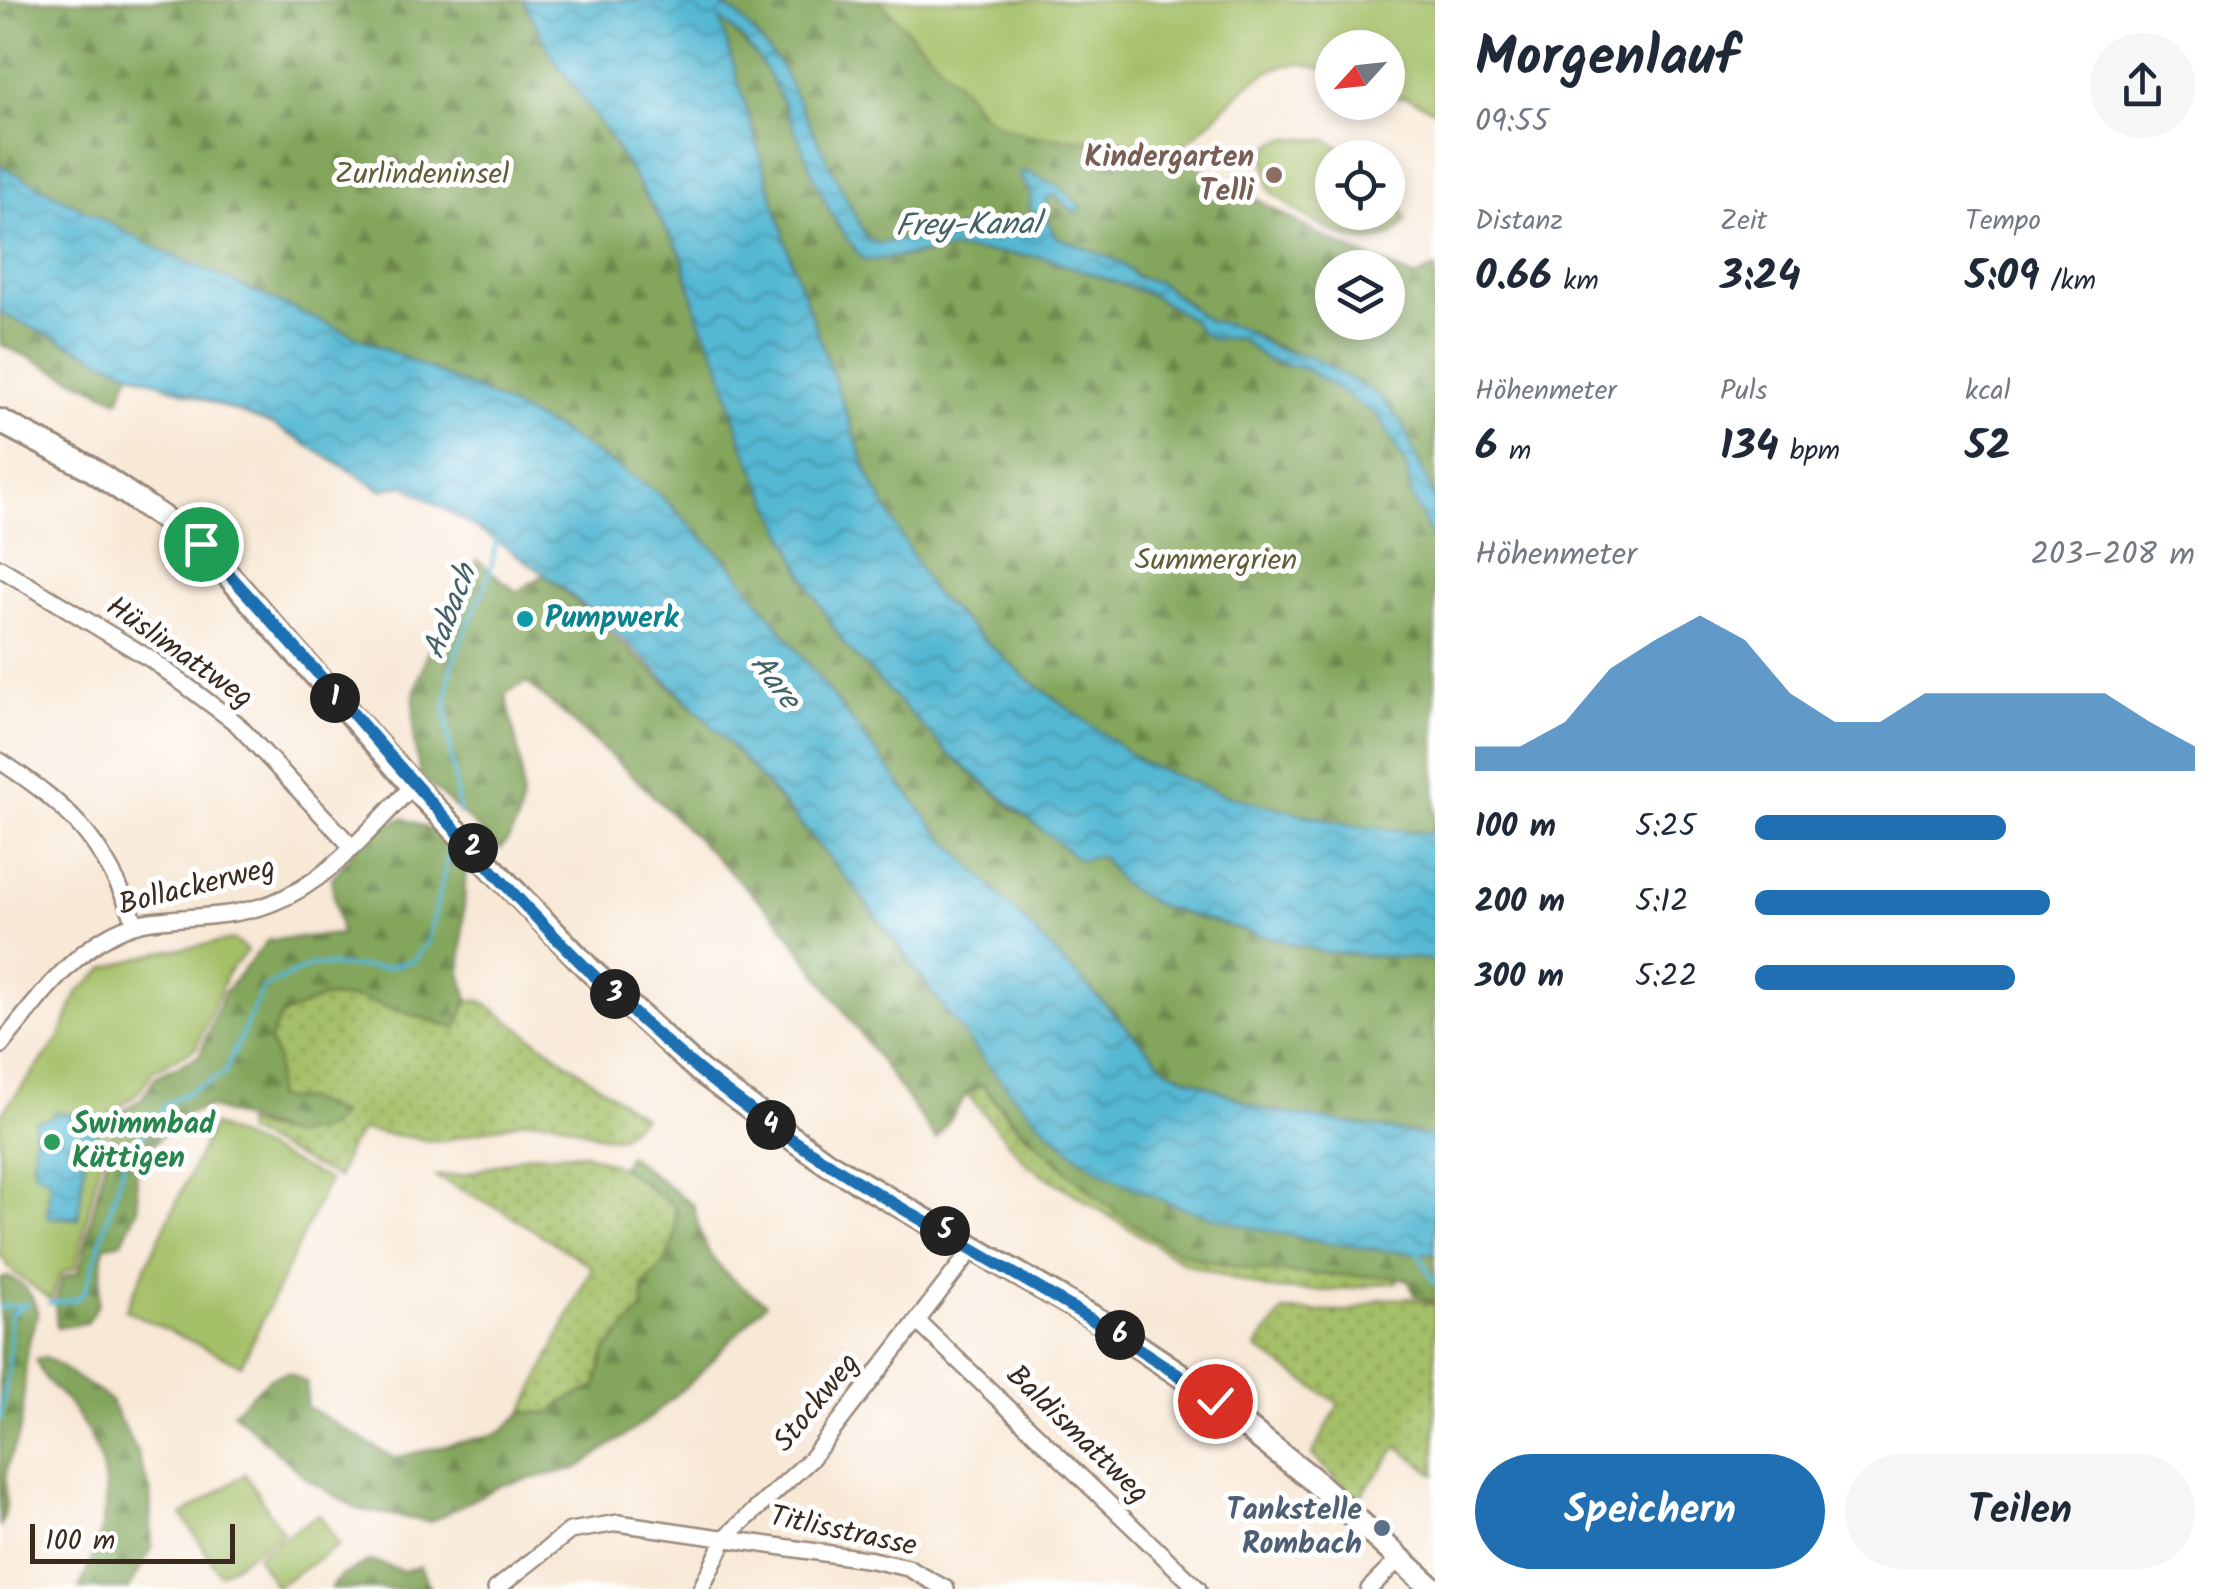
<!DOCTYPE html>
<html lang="de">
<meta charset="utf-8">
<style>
body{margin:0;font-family:Kalam,sans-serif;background:#f6f6f7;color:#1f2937;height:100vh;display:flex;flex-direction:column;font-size:38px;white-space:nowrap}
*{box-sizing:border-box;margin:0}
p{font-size:32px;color:#747a83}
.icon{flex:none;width:55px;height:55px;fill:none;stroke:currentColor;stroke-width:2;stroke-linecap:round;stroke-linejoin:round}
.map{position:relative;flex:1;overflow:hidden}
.side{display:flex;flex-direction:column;background:#fff;width:800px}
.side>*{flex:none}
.needle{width:65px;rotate:243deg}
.fabs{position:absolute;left:1315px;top:30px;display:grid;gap:20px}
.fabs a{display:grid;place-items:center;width:90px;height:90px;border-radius:50%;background:#fff;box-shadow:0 5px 15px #0003;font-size:50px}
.scale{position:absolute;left:30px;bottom:25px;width:205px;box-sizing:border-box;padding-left:10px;border:5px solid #3b2a1e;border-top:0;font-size:28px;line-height:35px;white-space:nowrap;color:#3b2a1e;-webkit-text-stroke:8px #fff;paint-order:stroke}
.pin{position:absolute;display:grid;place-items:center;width:85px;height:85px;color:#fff;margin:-42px;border:5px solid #fff;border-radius:50%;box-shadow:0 2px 10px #0007}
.km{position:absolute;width:50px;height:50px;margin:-25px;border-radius:50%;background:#222;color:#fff;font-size:28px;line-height:50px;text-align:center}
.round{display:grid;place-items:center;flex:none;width:105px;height:105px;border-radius:52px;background:#f6f6f7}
.head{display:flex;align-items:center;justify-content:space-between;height:170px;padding:0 40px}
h1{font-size:55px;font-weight:800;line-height:75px}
.figures{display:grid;grid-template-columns:repeat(3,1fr);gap:15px;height:170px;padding:10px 40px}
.figures div{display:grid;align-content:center}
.figures b{font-size:42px;font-weight:800}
.figures small{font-size:28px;font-weight:400}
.figures p{font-size:28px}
.chart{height:280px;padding:20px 40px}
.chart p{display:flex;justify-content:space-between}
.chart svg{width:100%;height:180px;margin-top:10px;fill:#1f6fb2;opacity:.7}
.cta{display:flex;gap:20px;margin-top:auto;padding:20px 40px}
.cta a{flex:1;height:115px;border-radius:60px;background:#1f6fb2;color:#fff;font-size:40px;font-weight:800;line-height:115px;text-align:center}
.cta a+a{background:#f6f6f7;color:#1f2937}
ul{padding:0 40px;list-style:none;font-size:32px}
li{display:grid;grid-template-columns:160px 120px 1fr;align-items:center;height:75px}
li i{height:25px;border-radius:12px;background:#1f6fb2}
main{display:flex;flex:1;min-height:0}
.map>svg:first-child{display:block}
.grass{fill:url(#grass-dots);stroke:#707542;stroke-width:2.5}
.forest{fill:url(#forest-firs);stroke:#5f683d;stroke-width:2.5;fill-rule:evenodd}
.green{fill:#a4c067;stroke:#707542;stroke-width:2.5}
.water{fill:url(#water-waves);stroke:#487178;stroke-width:2.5}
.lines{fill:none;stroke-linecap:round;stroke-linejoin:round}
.stream{stroke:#54b8d3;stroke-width:4}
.minor-casing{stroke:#9a897a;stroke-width:20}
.secondary-casing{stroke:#9a897a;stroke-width:28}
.minor{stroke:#fff;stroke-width:15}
.secondary{stroke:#fff;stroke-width:22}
.route-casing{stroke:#fff;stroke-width:20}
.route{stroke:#1f6fb2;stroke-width:12}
.education-dot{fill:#8d6e63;stroke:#fff;stroke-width:4}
.culture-dot{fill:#0f9aa8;stroke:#fff;stroke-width:4}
.leisure-dot{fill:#2e9e5b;stroke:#fff;stroke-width:4}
.service-dot{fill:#5c6f8a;stroke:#fff;stroke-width:4}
.labels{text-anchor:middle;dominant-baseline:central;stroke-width:10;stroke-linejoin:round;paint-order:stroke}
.education-label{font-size:30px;font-weight:bold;fill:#785e54;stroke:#fff;text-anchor:end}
.park-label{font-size:30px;fill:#605e38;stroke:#fff}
.culture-label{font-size:30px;font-weight:bold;fill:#0d838f;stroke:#fff;text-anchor:start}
.street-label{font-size:30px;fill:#3b2a1e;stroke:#fff}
.leisure-label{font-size:30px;font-weight:bold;fill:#27864d;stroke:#fff;text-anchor:start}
.service-label{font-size:30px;font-weight:bold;fill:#4e5e75;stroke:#fff;text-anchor:end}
.water-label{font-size:32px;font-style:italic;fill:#456366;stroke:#fff}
</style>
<main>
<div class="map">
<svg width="1435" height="1589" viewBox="0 0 1435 1589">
<defs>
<pattern id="grass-dots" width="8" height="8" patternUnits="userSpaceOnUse" patternTransform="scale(2.5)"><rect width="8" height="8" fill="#a4c067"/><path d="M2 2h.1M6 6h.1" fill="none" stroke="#879c54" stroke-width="1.8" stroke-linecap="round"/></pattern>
<pattern id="forest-firs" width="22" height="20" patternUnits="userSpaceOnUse" patternTransform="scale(2.5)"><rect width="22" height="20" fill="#83a65c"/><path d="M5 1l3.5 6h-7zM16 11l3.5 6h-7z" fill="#6c874b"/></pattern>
<pattern id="water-waves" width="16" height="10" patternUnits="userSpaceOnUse" patternTransform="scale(2.5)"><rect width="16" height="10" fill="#54b8d3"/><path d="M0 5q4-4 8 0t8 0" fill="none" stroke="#4796ab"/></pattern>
</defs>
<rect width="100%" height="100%" fill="#fff"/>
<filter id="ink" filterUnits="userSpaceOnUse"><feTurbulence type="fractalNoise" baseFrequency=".01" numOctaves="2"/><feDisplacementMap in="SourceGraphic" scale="20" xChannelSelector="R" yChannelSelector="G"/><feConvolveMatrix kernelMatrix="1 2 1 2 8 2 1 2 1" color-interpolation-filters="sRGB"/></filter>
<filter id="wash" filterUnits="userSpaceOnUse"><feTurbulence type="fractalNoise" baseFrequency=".0048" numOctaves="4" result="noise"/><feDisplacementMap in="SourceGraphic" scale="40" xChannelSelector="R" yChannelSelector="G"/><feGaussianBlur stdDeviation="2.25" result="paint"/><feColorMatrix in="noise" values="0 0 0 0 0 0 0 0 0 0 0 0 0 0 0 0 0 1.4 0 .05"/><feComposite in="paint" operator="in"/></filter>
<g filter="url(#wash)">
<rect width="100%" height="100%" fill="#f8e8d6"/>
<path class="grass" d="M325 997 361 999 456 1028 468 1000 482 1001 643 1117 619 1138 597 1135 554 1120H526L439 1142 362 1130 347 1150 338 1178 245 1132 244 1123 292 1136 340 1115 307 1100 275 1099 277 1060 269 1040 280 1016Z
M982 1085 1017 1128 1197 1259 1259 1269 1397 1277V1282L1330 1291 1266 1289 1184 1263 1028 1165 967 1094Z
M584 1153 621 1167 675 1207C680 1242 668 1262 643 1287V1309L605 1352 596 1387 566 1400 551 1413 523 1412 592 1267 505 1212 434 1176 463 1175 528 1155Z
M1411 1298 1435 1305V1475L1398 1446 1357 1501 1312 1455 1339 1404 1256 1348 1283 1311 1348 1312 1382 1299Z"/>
<path class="forest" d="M0 0H523L554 59 609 136 681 254 699 318 720 362 742 442 811 590 844 644 950 755 1016 812 1101 856 1122 884 1160 907 1322 952 1435 960V1137L1265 1110 1167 1069 934 827 732 566 657 492 558 430 477 390 154 247 0 165Z
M711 0H879L969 95 977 111 1162 147 1335 243 1415 278 1435 268V500L1391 406C1347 370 1291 356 1242 329 1231 323 1217 327 1206 319 1191 308 1181 295 1164 286 1152 279 1139 280 1130 270L1055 236 1045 213 1047 198 1054 195 1075 213C1061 189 1049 177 1021 171L1019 175 1031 193 1030 208 1041 221 1033 235 1015 237 968 229 879 244 866 237 779 63 737 14ZM1332 268H1388V322H1332Z
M719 16 771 73 839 229 899 258 954 249 1043 257 1152 295 1192 320 1202 334 1215 339 1239 338 1267 360 1308 370 1380 418 1407 468 1419 512 1435 544V834L1350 825 1224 795 1143 763 1025 677 933 593 869 477 790 256Z
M0 313 130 372 119 400 0 344Z
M477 560 517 592 545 574 716 728 850 882 929 990 1142 1192 1312 1240 1435 1254V1303L1415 1295 1408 1280 1397 1277C1333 1275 1264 1276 1200 1259 1137 1243 1024 1136 982 1085L967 1094 936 1139 778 919 633 776 527 682 506 693C514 743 541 808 500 849L420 775 414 741V694L430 646Z
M403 818 435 832 466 859 461 972 468 1000 457 1028 361 999 324 997 281 1016 269 1040 277 1060 275 1098 307 1100 340 1114 329 1128 292 1136 209 1107 181 1115 144 1155 136 1172 138 1208 122 1242 104 1246 98 1305 86 1323 57 1328 55 1302 63 1277 79 1272 115 1116 142 1098 155 1077 199 1056 223 994 268 940 341 934 331 879 370 831Z
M628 1155 694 1206C702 1258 722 1274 766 1303L694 1379 646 1421 578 1468 502 1485 429 1522 357 1509 307 1479 233 1412 271 1377 288 1372 307 1383 306 1406 394 1458 500 1433 523 1412 551 1413 566 1400 596 1387 605 1352 643 1309V1287C668 1262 680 1242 674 1206L621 1167Z
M8 1277C27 1285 34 1296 38 1316 21 1349 27 1393 20 1430 17 1445 7 1459 6 1474 4 1496 10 1506 0 1527V1278Z
M46 1357 109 1399 136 1450 150 1491 152 1548 129 1589H79C111 1521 120 1472 72 1408 59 1390 42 1382 36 1359Z
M370 1561 404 1571 420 1566 430 1589H330L341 1576Z"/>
<path class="green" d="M879 0H1435V110L1406 97H1388V48H1332V74C1263 33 1222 127 1172 151 1114 127 1000 160 969 95Z
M1289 138 1328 140 1354 157 1332 158V212H1388V180L1406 220C1373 270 1299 215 1269 189L1265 156 1273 143Z
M234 940 247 951 227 974 196 1048 152 1072 138 1093 110 1114 76 1268 61 1273 51 1300 12 1271 0 1255V1115L59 1039 77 993 106 968 160 952Z
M213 1125 329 1180 241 1365 125 1310Z
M245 1474 283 1533 220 1574 182 1515Z
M319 1514 339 1545 276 1587 256 1556Z"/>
<path class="water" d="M523 0H711L737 14 779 63 866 237 879 244 955 228 1033 235 1041 221 1030 208 1031 193 1019 175 1021 171C1044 177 1066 188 1082 209L1075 213 1055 195 1047 198 1045 213 1055 236 1120 262 1136 277 1160 283 1207 320 1239 327 1274 348 1315 359 1379 396 1402 423 1435 500V544L1411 495 1407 468 1380 418 1308 370 1267 360 1239 338 1215 339 1202 334 1192 320 1152 295 1043 257 954 249 865 261C797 189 802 82 720 19L790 256 869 476 933 593 1025 677 1143 763 1224 795 1350 825 1435 834V960L1322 952 1160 907 1122 884 1101 856 1079 860 950 755 844 644 811 590 742 442 720 362 699 318 681 253 609 136 554 59Z
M0 165 154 247 477 390 558 430 657 492 732 566 934 827 1167 1069 1265 1110 1435 1137V1254C1332 1250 1157 1218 1075 1153 981 1078 924 971 848 880 757 770 659 661 544 574 500 541 451 513 404 485L382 490 273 425 130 372 0 313Z
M54 1112 85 1115 99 1129 86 1149 78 1219 47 1217 50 1179 33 1171 35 1121 54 1117Z"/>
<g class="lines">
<path class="stream" d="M459 813C455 768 440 720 450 675 461 626 493 588 496 538
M1418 1252 1435 1283
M49 1303 75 1300 86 1290 126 1156 167 1103 224 1074 263 988 311 965 383 968 415 960 428 941 452 841
M0 1307 20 1305
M0 1420 9 1367 10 1315 28 1303"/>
</g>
</g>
<g filter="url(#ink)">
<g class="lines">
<g class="minor-casing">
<path id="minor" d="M0 568 152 660 236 723 352 847
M0 761C75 810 101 840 136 924
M0 1046C39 999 85 930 151 921 191 916 233 918 272 903 330 881 370 828 413 786
M917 1321 1198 1589
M496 1589 570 1531 618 1523 872 1560 908 1568 946 1589
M701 1589 726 1537 810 1460 974 1247
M1369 1589 1400 1558"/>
</g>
<g class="secondary-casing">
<path id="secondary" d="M0 421 90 468 201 544 413 786 590 970 700 1071 828 1164 1103 1323 1179 1374 1311 1478 1433 1589"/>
</g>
<use href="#minor" class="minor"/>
<use href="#secondary" class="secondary"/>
</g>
</g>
<g class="lines" filter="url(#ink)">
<g class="route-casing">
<path id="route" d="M201 544C367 720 513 917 700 1071 858 1201 1050 1280 1215 1401"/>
</g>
<use href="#route" class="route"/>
</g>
<circle class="education-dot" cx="1274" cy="175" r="10"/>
<circle class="culture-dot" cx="525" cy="619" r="10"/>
<circle class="leisure-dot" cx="52" cy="1142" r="10"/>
<circle class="service-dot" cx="1382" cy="1528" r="10"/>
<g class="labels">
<g class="education-label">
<text x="1254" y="158">Kindergarten<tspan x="1254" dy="34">Telli</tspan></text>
</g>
<g class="park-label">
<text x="422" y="175">Zurlindeninsel</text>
<text x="1216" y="561">Summergrien</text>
</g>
<g class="culture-label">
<text x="545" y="619">Pumpwerk</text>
</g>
<g class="street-label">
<text transform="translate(179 653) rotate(35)">Hüslimattweg</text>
<text transform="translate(197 887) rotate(-14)">Bollackerweg</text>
<text transform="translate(817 1403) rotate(-51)">Stockweg</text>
<text transform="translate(1077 1435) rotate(44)">Baldismattweg</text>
<text transform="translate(843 1532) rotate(12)">Titlisstrasse</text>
</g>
<g class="leisure-label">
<text x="72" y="1125">Swimmbad<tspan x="72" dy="34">Küttigen</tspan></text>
</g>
<g class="service-label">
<text x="1362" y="1511">Tankstelle<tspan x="1362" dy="34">Rombach</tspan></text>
</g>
<g class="water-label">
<text transform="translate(968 226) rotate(-1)">Frey-Kanal</text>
<text transform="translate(451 612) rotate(-69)">Aabach</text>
<text transform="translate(774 682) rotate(53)">Aare</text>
</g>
</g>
</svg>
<div class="fabs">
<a><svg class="needle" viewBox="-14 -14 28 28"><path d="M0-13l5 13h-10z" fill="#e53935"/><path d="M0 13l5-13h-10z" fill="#747a83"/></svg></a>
<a><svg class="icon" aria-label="locate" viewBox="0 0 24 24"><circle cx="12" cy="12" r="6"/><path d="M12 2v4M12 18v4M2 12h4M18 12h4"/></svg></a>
<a><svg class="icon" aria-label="layers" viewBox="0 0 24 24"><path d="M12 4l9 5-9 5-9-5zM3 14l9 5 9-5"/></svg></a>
</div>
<div class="scale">100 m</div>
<div class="pin" style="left:201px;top:544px;background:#1e9e55"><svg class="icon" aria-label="arrive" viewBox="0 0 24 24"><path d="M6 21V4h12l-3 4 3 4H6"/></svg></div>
<div class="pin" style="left:1215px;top:1401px;background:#d93025"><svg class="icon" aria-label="check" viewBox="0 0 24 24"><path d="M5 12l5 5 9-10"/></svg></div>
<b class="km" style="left:335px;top:698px">1</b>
<b class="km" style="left:473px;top:848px">2</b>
<b class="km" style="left:615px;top:994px">3</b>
<b class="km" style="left:771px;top:1125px">4</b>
<b class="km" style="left:945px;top:1231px">5</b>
<b class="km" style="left:1120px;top:1335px">6</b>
</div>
<section class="side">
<div class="head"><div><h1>Morgenlauf</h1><p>09:55</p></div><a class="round"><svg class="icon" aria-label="share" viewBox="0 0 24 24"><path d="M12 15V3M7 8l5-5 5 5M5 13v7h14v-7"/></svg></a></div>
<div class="figures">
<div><p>Distanz</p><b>0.66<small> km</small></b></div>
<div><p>Zeit</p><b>3:24</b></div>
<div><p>Tempo</p><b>5:09<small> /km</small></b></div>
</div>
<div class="figures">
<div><p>Höhenmeter</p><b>6<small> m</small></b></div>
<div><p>Puls</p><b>134<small> bpm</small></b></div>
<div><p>kcal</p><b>52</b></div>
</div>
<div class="chart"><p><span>Höhenmeter</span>203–208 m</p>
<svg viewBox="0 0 160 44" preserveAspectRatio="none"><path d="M0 44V38L10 38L20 32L30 19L40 12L50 6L60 12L70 25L80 32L90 32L100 25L110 25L120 25L130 25L140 25L150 32L160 38V44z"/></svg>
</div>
<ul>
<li><b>100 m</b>5:25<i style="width:57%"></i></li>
<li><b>200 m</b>5:12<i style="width:67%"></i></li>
<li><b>300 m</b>5:22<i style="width:59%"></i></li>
</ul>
<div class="cta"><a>Speichern</a><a>Teilen</a></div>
</section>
</main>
